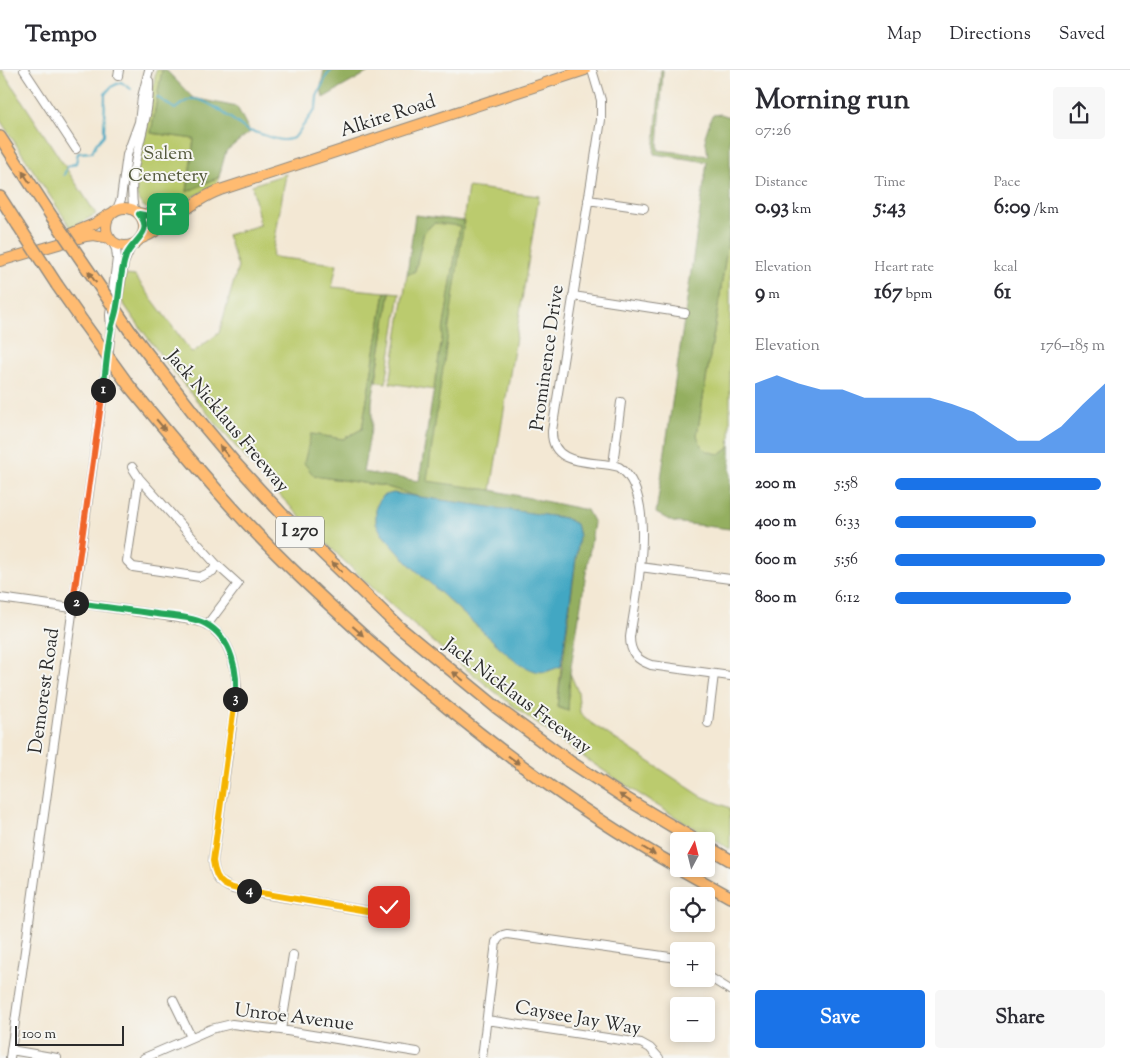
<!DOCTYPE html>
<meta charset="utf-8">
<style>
body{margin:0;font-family:"Sorts Mill Goudy",serif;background:#f7f7f7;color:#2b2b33;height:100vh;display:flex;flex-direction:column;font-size:19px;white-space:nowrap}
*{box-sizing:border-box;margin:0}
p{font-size:16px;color:#7c7c81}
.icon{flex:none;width:28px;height:28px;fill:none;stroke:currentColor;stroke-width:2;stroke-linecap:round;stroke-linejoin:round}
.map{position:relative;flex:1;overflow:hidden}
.drawer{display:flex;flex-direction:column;background:#fff;width:400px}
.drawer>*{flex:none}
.needle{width:32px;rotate:7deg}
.fabs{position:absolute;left:670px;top:762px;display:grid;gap:10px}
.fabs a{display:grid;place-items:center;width:45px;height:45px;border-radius:5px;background:#fff;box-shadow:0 2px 8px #0003;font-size:25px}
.scale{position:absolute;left:15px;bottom:12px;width:109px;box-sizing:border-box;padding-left:5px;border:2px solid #2b2b2b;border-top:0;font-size:14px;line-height:18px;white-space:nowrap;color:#2b2b2b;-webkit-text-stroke:4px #f6f6f2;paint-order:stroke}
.pin{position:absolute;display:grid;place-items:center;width:42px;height:42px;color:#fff;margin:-21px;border-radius:10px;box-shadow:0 2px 8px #0006}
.km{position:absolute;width:25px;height:25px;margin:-12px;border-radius:50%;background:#222;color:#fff;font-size:14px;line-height:25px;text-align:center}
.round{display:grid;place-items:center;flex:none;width:52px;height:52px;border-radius:5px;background:#f7f7f7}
.summary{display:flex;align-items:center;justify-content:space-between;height:85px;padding:0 25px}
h1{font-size:28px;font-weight:800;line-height:38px}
.metrics{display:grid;grid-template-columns:repeat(3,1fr);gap:8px;height:85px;padding:5px 25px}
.metrics div{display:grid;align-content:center}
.metrics b{font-size:21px;font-weight:800}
.metrics small{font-size:14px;font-weight:400}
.metrics p{font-size:14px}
.chart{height:140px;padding:10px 25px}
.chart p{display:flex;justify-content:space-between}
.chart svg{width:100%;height:90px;margin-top:5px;fill:#1a73e8;opacity:.7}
.button{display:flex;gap:10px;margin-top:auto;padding:10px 25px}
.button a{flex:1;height:58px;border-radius:5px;background:#1a73e8;color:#fff;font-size:20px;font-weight:800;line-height:58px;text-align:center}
.button a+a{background:#f7f7f7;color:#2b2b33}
ul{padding:0 25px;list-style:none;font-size:16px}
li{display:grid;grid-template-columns:80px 60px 1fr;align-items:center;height:38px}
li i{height:12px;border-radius:6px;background:#1a73e8}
header{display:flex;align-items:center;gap:30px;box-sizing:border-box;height:70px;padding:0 25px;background:#fff;border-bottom:1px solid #e1e1e2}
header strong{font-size:24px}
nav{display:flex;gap:28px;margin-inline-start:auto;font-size:18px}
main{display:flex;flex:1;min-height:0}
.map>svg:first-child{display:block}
.green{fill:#bbcb6e;stroke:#737b4c}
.forest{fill:#94af61;stroke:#606d46}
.water{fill:#43a7c3;stroke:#376977}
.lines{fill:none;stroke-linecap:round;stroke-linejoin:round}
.stream{stroke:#43a7c3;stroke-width:2}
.minor-casing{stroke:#8f8a80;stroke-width:10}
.major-casing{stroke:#8f8a80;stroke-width:12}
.highway-casing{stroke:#8f8a80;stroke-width:14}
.minor{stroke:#fff;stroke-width:8}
.major{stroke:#ffbb71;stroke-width:10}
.highway{stroke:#ffbb71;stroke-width:11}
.highway-bridge-casing{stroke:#8f8a80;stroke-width:14;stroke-linecap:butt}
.highway-bridge{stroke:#ffbb71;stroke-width:11}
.oneway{fill:#95734e}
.split-1-casing{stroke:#fff;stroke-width:10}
.split-2-casing{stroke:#fff;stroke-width:10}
.split-3-casing{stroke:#fff;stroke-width:10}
.split-4-casing{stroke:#fff;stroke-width:10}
.split-5-casing{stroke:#fff;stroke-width:10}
.split-1{stroke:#22a559;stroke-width:6}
.split-2{stroke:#f0652b;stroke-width:6}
.split-3{stroke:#22a559;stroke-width:6}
.split-4{stroke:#f5b400;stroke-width:6}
.split-5{stroke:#f5b400;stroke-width:6}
.labels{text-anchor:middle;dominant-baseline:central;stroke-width:4;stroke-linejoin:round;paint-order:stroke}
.shield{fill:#f6f6f2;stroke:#686867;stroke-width:1}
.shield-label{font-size:18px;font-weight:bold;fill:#2b2b2b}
.street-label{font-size:19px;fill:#2b2b2b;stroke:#f6f6f2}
.park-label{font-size:19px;fill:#565b3f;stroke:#f6f6f2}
</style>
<header>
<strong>Tempo</strong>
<nav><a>Map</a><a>Directions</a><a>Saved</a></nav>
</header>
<main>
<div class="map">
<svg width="730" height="988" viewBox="0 0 730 988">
<rect width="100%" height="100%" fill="#f6f6f2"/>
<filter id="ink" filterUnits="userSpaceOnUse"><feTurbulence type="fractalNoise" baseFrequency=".02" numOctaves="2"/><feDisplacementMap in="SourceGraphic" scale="10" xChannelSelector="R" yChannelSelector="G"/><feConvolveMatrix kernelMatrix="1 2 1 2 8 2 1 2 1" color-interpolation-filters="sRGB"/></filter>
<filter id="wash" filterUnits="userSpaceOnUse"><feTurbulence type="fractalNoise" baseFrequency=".0096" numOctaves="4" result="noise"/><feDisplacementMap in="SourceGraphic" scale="20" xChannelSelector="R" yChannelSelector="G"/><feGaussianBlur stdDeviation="1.12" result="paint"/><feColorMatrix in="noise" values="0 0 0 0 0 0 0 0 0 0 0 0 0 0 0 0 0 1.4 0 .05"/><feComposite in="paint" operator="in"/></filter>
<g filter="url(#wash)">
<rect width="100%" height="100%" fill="#f3e8d4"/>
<path class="green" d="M0 0H2L96 144 71 158 0 50Z
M156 0H162L151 63 194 69 187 121 219 107 217 114C203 121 172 141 159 141 118 141 142 78 146 57 150 38 153 19 156 0Z
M286 104 272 187 337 194 332 217 385 222 362 359 343 369 312 364 314 406 384 416 419 427 393 423 382 426 376 437V453L382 464 407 492 515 591 546 602 561 596 557 637 568 641 570 603 578 622 580 643 591 653 701 726 730 738V779C542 672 372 535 231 371 192 326 155 280 121 230L125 205 135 206 192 283 219 263 238 197 227 165 260 155 252 115Z
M468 117 539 126 491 420 426 412Z
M434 153 460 155 434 320 390 313 407 205 415 201 424 162Z
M730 157V370L729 378 721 384C707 383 701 379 697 365L720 225Z
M390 222 400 223 386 313 376 311Z"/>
<path class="forest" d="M162 0H166L193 28 237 37 250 62 226 81 219 107 187 122 194 69 151 63Z
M324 0H372L323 28 321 17Z
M661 0H663L658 80 708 86 705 66 712 45 721 44 730 47V157L720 225 697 365C701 379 707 383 721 384L729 378 730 370V459L673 452 656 443 707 92 654 84Z
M415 145 464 151 427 411 491 420 587 440 594 453 570 603 568 641 557 637 579 466 576 454 565 448 419 427 384 416 314 406 304 393 311 364 343 369 362 359 385 222H390L372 332V354L363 402 419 411 460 156 434 153 424 162 415 201 407 205Z"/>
<path class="water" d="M393 423 565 448 576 454 579 466 561 596C539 606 535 602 515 591L407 492 382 464 376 453V437L382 426Z"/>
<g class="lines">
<path class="stream" d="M157 27 175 39C180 35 186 30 192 29 207 27 236 53 248 61 263 62 281 76 295 67L316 38 317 26 327 5 332 0
M64 105 67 97 76 93 78 83 92 82 96 74 104 65 105 24 111 17 121 12 131 19"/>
</g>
</g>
<g filter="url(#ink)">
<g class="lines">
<g class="minor-casing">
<path id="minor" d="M24 0 76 79
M592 0 601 30V50L552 361C551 398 594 390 619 397 659 424 636 526 630 567 630 583 637 590 651 595L730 606
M118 6 119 0
M588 130 644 138
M117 139 121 129 127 85 139 52 142 27 149 0
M134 140C125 95 151 56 149 11
M573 226 685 243
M116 242 124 193 132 174
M613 395 621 332
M132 397 139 408 216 494 238 514 207 555
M139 408 127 491 133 497 200 507 213 501 216 494
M640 497 730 509
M0 528 72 538
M73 532 192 550C197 551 203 552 207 555 230 568 236 596 237 620L213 791C215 808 218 812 233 819L367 841 389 837
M708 653 714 604
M706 905 730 920
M173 930 191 967
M487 950 641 973 650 978 659 988
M281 960 293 885
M11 980 57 988
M10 988 109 279 111 258 110 245 117 188 116 179 112 171
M144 988 211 959 232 954 281 960 417 982
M482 988 496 872C499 867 501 865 507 864L670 887 679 890"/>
</g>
<g class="major-casing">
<path id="major" d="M106 157a19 19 0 1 1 38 0a19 19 0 1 1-38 0Z
M139 143C159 148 165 146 182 136
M65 166 94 154 110 144
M140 169C170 157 190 131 220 120L585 0
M0 191 86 166 94 165 110 168"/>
</g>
<g class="highway-casing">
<path id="highway" d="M0 67 52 147
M0 127 18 155
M57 215 83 252
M130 261 199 350 236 394 281 443 400 558 496 637 569 691 627 729 697 771
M130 317C163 357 196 397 230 435 276 486 326 532 377 578 470 660 570 737 679 798
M706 776 730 790
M680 799 730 827"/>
</g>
<use href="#minor" class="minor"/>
<use href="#major" class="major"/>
<use href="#highway" class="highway"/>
<g class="highway-bridge-casing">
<path id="highway-bridge" d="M52 147 130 261
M18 155 57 215
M83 252 130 317"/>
</g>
<use href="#highway-bridge" class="highway-bridge"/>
</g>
<defs><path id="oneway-solid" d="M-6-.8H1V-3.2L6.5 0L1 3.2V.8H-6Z" transform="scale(1.25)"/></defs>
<g class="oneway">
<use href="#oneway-solid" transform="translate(26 107) rotate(-123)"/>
<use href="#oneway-solid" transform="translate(92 207) rotate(-125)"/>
<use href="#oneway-solid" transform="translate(161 355) rotate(50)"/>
<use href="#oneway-solid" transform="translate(224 381) rotate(-130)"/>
<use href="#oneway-solid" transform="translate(337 497) rotate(-136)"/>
<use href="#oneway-solid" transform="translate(358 561) rotate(42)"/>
<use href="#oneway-solid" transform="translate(458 606) rotate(-141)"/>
<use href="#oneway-solid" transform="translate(514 690) rotate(36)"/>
<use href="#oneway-solid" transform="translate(625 728) rotate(-147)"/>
<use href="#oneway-solid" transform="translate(649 781) rotate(31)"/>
</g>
</g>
<g class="lines" filter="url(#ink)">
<g class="split-1-casing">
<path id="split-1" d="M103 320C106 300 107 279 111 259 113 251 116 244 117 236 120 220 120 202 126 186 132 170 155 163 139 144L154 147 168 144"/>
</g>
<g class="split-2-casing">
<path id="split-2" d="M76 533 73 532 103 320"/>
</g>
<g class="split-3-casing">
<path id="split-3" d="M76 533C103 537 130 540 157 544 173 546 192 547 206 554 232 568 239 604 235 629"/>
</g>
<g class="split-4-casing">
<path id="split-4" d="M235 629 213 791C216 816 227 818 249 821"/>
</g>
<g class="split-5-casing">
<path id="split-5" d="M249 821 367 841 389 837"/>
</g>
<use href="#split-1" class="split-1"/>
<use href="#split-2" class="split-2"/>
<use href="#split-3" class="split-3"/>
<use href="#split-4" class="split-4"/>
<use href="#split-5" class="split-5"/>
</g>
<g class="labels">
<rect class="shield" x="276" y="446.5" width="48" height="31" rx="4"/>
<g class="shield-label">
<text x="300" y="462">I 270</text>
</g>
<g class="street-label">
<text transform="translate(388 47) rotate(-18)">Alkire Road</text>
<text transform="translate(548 288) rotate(-82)">Prominence Drive</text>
<text transform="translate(227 352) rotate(50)">Jack Nicklaus Freeway</text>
<text transform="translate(45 621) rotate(-82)">Demorest Road</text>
<text transform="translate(517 627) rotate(37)">Jack Nicklaus Freeway</text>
<text transform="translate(294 948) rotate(7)">Unroe Avenue</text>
<text transform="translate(578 949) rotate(10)">Caysee Jay Way</text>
</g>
<g class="park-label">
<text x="168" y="84">Salem<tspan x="168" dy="22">Cemetery</tspan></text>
</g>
</g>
</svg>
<div class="fabs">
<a><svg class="needle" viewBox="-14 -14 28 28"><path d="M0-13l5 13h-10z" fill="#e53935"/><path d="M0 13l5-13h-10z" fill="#7c7c81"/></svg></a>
<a><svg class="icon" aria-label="locate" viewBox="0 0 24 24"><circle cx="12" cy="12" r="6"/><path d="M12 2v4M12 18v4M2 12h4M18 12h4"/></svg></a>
<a>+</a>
<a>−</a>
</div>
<div class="scale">100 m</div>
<div class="pin" style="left:168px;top:144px;background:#1e9e55"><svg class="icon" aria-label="arrive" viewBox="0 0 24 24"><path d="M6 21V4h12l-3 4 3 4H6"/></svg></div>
<div class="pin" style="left:389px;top:837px;background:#d93025"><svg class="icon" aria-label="check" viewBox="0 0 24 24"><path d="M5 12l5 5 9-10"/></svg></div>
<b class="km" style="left:103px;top:320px">1</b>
<b class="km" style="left:76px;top:533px">2</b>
<b class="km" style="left:235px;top:629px">3</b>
<b class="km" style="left:249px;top:821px">4</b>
</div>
<section class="drawer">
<div class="summary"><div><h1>Morning run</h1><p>07:26</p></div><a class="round"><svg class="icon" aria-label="share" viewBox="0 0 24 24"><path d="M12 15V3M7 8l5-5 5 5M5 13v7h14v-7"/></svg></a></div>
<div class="metrics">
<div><p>Distance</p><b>0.93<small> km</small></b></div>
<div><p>Time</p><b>5:43</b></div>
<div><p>Pace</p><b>6:09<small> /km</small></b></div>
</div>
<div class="metrics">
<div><p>Elevation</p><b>9<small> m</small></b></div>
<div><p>Heart rate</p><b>167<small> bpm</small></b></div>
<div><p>kcal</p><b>61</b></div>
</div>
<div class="chart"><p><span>Elevation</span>176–185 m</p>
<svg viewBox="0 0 160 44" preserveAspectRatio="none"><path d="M0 44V10L10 6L20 10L30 13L40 13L50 17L60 17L70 17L80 17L90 20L100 24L110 31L120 38L130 38L140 31L150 20L160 10V44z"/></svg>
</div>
<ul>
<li><b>200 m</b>5:58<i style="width:98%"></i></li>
<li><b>400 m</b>6:33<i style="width:67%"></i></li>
<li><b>600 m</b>5:56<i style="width:100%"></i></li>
<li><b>800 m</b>6:12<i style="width:84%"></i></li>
</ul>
<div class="button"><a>Save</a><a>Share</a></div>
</section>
</main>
